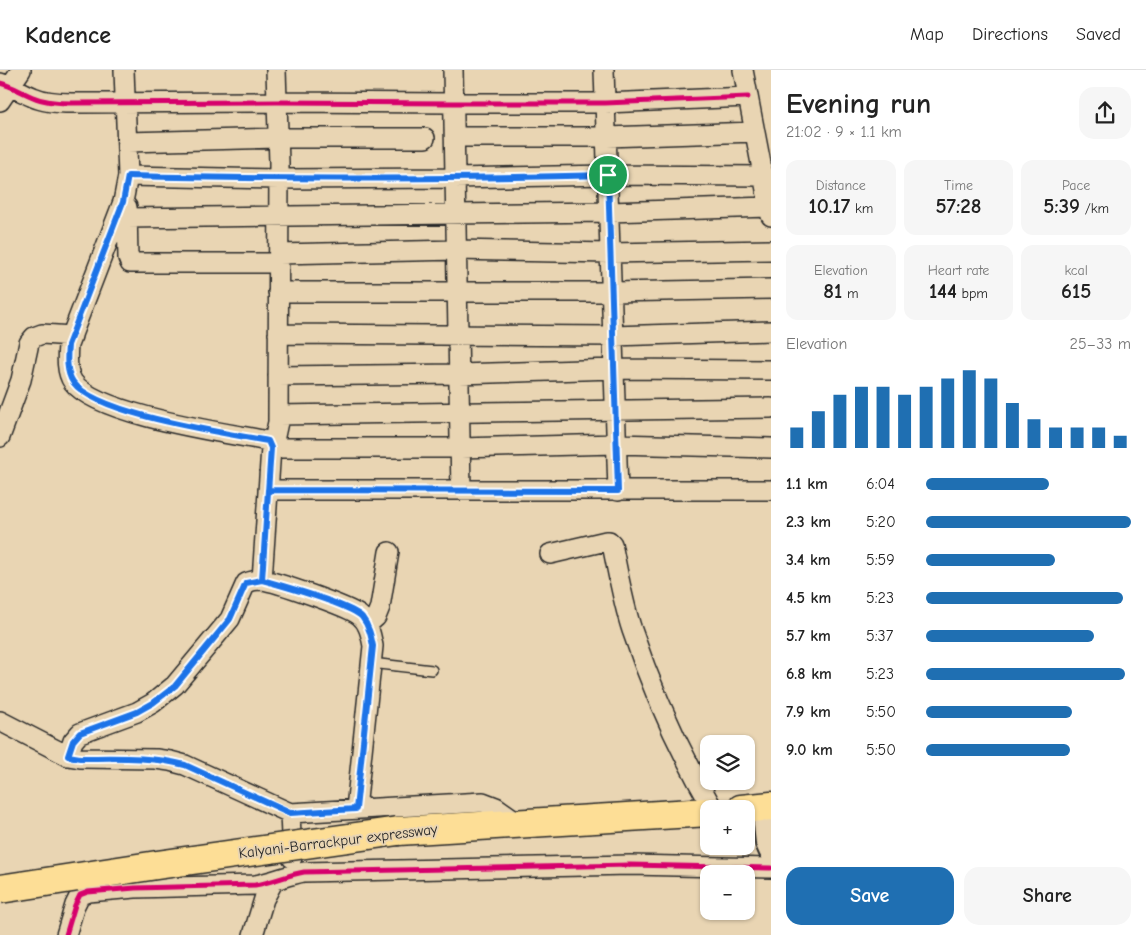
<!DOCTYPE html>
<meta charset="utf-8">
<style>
body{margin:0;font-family:"Comic Neue",sans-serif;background:#f6f6f6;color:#222;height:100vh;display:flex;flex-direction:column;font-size:19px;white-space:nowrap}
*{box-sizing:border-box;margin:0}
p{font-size:16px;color:#767676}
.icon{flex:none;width:28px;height:28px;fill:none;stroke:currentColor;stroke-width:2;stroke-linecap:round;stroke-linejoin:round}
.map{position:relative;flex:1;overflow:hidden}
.sheet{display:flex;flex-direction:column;background:#fff;width:375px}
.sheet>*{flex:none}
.buttons{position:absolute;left:700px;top:665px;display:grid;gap:10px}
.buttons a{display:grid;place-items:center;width:55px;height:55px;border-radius:10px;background:#fff;box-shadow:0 1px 4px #0004;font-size:25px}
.pin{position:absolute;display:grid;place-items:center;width:42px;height:42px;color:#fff;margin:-21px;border:2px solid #fff;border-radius:50%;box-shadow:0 1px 5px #0007}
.round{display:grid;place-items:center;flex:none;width:52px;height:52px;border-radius:15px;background:#f6f6f6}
.overview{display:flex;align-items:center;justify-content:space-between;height:85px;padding:0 15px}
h1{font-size:28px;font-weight:700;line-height:38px}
.stats{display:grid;grid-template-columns:repeat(3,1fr);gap:8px;height:85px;padding:5px 15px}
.stats div{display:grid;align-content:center;border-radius:12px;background:#f6f6f6;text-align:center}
.stats b{font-size:21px;font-weight:700}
.stats small{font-size:14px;font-weight:400}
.stats p{font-size:14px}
.chart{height:140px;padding:10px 15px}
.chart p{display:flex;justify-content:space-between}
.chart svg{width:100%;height:90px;margin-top:5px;stroke:#1f6fb2;stroke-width:6}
.primary-button{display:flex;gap:10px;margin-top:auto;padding:10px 15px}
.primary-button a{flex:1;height:58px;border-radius:15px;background:#1f6fb2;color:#fff;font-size:20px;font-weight:700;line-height:58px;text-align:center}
.primary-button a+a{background:#f6f6f6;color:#222}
ul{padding:0 15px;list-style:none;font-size:16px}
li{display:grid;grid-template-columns:80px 60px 1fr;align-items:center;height:38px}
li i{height:12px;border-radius:6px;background:#1f6fb2}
header{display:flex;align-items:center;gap:30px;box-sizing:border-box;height:70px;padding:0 25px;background:#fff;border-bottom:1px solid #e0e0e0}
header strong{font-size:24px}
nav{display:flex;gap:28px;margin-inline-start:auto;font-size:18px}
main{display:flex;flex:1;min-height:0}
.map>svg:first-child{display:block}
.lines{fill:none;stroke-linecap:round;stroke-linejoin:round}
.service-casing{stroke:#2b2b2b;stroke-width:12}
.minor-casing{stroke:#2b2b2b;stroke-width:22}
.tertiary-casing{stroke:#2b2b2b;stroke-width:28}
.trunk-casing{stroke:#2b2b2b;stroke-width:31}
.service{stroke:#e9d5b3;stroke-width:9}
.minor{stroke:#e9d5b3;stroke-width:19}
.tertiary{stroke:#e9d5b3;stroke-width:24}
.trunk{stroke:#fdde96;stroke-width:28}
.trunk-bridge-casing{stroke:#2b2b2b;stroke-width:31;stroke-linecap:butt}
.trunk-bridge{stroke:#fdde96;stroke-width:28}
.cycleway-casing{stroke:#e9d5b3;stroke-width:8}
.cycleway{stroke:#d6006c;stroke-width:5}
.route-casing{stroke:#fff;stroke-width:10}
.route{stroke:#1a73e8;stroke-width:6}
.labels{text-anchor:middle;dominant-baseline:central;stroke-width:4;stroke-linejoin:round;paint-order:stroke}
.street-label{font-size:15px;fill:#2b2b2b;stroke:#e9d5b3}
</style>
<header>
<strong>Kadence</strong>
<nav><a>Map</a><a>Directions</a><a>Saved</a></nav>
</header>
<main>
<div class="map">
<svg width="771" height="865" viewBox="0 0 771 865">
<rect width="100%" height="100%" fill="#e9d5b3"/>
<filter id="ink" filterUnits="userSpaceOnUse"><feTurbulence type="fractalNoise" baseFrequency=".02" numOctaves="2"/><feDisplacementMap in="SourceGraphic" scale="10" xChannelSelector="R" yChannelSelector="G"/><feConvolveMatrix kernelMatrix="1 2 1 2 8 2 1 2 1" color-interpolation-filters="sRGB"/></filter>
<g filter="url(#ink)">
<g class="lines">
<g class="service-casing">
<path id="service" d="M371 593 432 600"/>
</g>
<g class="minor-casing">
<path id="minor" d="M124 0 128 106 123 132 68 275C67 287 66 302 73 312 97 345 227 363 268 371L271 378 262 510
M453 0 461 420
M604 0 618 421
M743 0 771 146
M0 13C12 16 21 22 33 27 44 32 59 33 72 33L277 32 454 33H605L748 27
M0 31 21 0
M455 67H607L755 62
M127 72 278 68H425
M128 106 279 109 455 108 608 105 763 106
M127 137 128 188 130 193H279
M127 148 609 142 769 137
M279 184 457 180 610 183 771 180
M278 222H612L771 219
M278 264 613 266 771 261
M278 306 459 304 614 299 771 300
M278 345C442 344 607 339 771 338
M0 367 21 310 29 273 34 267 42 264 72 266
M271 374 275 366 278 352 279 93 276 0
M271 378H460L616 374 771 378
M268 420H771
M550 484 606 471H609L612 474C618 503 623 533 632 560 653 623 680 682 713 739
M367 555 376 547 380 537 389 482
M0 651 68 686 80 688 156 689 170 691 185 695 290 743 483 732 496 737 520 754
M68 686 73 671 80 663 137 642 153 633 175 615 230 549 246 513C251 511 256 510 261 510 276 511 348 537 359 545 369 553 371 565 373 576L356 739
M290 743 292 788
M66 865 75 835 80 825 88 822 135 818 255 815C273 812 287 805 304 802L630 795 771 798
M253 865 264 829 273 812"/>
</g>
<g class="tertiary-casing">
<path id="tertiary" d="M764 737 768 773 771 780"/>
</g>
<g class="trunk-casing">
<path id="trunk" d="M741 739 771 736
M398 761 709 742"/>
</g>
<use href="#service" class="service"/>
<use href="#minor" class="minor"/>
<use href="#tertiary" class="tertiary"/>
<use href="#trunk" class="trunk"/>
<g class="trunk-bridge-casing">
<path id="trunk-bridge" d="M0 819 157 795 398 761"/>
</g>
<use href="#trunk-bridge" class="trunk-bridge"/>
<g class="cycleway-casing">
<path id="cycleway" d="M0 13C12 16 21 22 33 27 44 32 59 33 72 33L277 32 454 33H605L748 27
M66 865 75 835 80 825 88 822 135 818 255 815C273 812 287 805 304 802L630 795 771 798"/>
</g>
<use href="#cycleway" class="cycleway"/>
</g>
</g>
<g class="lines" filter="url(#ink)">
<g class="route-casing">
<path id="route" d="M608 105C448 109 288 110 128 106L123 132 68 275C67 287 66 302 73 312 97 345 227 363 268 371L271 378 262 510 246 513 230 549 175 616 153 633 137 642 80 663 73 671 68 686 80 688C115 688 151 686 185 695L290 743 356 739 373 576C371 566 369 556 362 547 349 534 283 516 262 510L268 420 618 421 608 105"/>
</g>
<use href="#route" class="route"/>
</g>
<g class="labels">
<g class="street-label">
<text transform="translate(338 771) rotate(-7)">Kalyani-Barrackpur expressway</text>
</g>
</g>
</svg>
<div class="buttons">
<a><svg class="icon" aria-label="layers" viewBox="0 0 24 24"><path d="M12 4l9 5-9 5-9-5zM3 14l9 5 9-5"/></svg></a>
<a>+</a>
<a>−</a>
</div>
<div class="pin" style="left:608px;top:105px;background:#1e9e55"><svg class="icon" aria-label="arrive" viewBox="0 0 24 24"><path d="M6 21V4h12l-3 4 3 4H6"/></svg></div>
</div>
<section class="sheet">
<div class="overview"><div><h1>Evening run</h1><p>21:02 · 9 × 1.1 km</p></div><a class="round"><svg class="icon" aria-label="share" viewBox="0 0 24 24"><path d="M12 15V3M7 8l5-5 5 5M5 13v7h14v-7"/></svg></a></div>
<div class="stats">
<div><p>Distance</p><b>10.17<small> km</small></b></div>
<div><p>Time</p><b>57:28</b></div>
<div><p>Pace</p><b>5:39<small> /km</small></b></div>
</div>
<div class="stats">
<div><p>Elevation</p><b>81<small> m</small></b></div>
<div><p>Heart rate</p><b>144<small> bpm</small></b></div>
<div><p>kcal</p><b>615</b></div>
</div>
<div class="chart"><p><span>Elevation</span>25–33 m</p>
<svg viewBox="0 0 160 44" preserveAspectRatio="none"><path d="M5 44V34M15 44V26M25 44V18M35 44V14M45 44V14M55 44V18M65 44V14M75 44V10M85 44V6M95 44V10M105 44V22M115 44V30M125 44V34M135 44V34M145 44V34M155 44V38"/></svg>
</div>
<ul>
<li><b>1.1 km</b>6:04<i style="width:60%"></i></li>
<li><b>2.3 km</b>5:20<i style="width:100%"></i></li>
<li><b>3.4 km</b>5:59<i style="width:63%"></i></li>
<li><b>4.5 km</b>5:23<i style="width:96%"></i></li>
<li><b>5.7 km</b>5:37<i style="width:82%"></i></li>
<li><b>6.8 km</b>5:23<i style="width:97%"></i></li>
<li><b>7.9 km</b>5:50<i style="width:71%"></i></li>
<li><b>9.0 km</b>5:50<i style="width:70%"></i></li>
</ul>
<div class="primary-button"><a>Save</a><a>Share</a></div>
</section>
</main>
